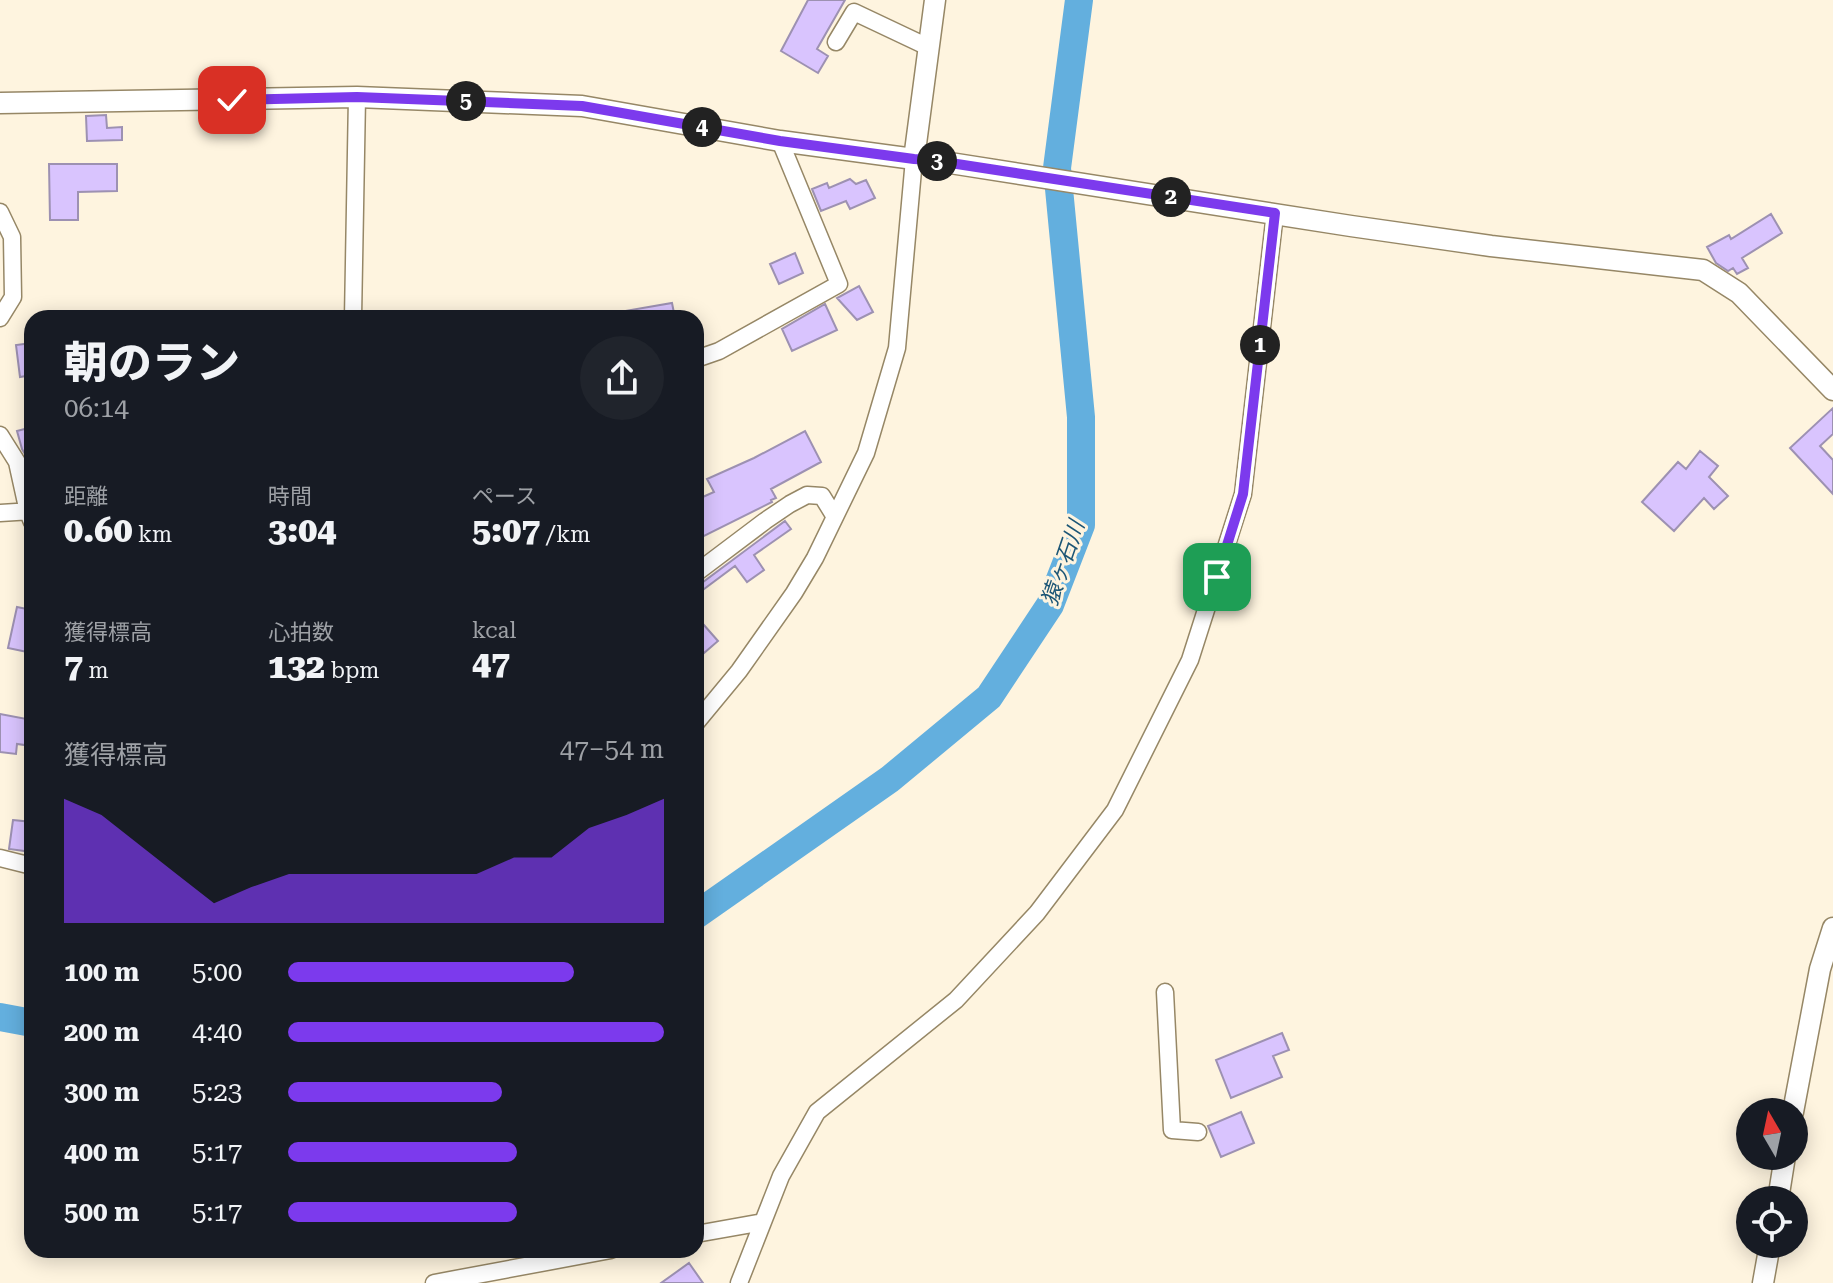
<!DOCTYPE html>
<html lang="ja">
<meta charset="utf-8">
<style>
body{margin:0;font-family:"Roboto Serif","Noto Sans JP",serif;background:#20242c;color:#f1f3f6;height:100vh;display:flex;flex-direction:column;font-size:30px;white-space:nowrap}
*{box-sizing:border-box;margin:0}
p{font-size:26px;color:#9ea1a6}
.icon{flex:none;width:44px;height:44px;fill:none;stroke:currentColor;stroke-width:2;stroke-linecap:round;stroke-linejoin:round}
.map{position:relative;flex:1;overflow:hidden}
.details{position:absolute;left:24px;top:310px;width:680px;height:948px;display:flex;flex-direction:column;background:#171b24;border-radius:24px;box-shadow:0 4px 20px #0003}
.details>*{flex:none}
.needle{width:52px;rotate:351deg}
.buttons{position:absolute;left:1736px;top:1098px;display:grid;gap:16px}
.buttons a{display:grid;place-items:center;width:72px;height:72px;border-radius:50%;background:#171b24;box-shadow:0 4px 20px #0003;font-size:40px}
.pin{position:absolute;display:grid;place-items:center;width:68px;height:68px;color:#fff;margin:-34px;border-radius:16px;box-shadow:0 4px 12px #0006}
.km{position:absolute;width:40px;height:40px;margin:-20px;border-radius:50%;background:#222;color:#fff;font-size:22px;line-height:40px;text-align:center}
.round{display:grid;place-items:center;flex:none;width:84px;height:84px;border-radius:42px;background:#20242c}
.headline{display:flex;align-items:center;justify-content:space-between;height:136px;padding:0 40px}
h1{font-size:44px;font-weight:800;line-height:60px}
.metrics{display:grid;grid-template-columns:repeat(3,1fr);gap:12px;height:136px;padding:8px 40px}
.metrics div{display:grid;align-content:center}
.metrics b{font-size:34px;font-weight:800}
.metrics small{font-size:22px;font-weight:400}
.metrics p{font-size:22px}
.chart{height:224px;padding:16px 40px}
.chart p{display:flex;justify-content:space-between}
.chart svg{width:100%;height:144px;margin-top:8px;fill:#7c3aed;opacity:.7}
ul{padding:0 40px;list-style:none;font-size:26px}
li{display:grid;grid-template-columns:128px 96px 1fr;align-items:center;height:60px}
li i{height:20px;border-radius:10px;background:#7c3aed}
.map>svg:first-child{display:block}
.lines{fill:none;stroke-linecap:round;stroke-linejoin:round}
.river{stroke:#63afde;stroke-width:28}
.building{fill:#d9c4fe;stroke:#9d91b2;stroke-width:2}
.minor-casing{stroke:#968766;stroke-width:19}
.tertiary-casing{stroke:#968766;stroke-width:23}
.minor{stroke:#fff;stroke-width:16}
.tertiary{stroke:#fff;stroke-width:20}
.route-casing{stroke:#fff;stroke-width:16}
.route{stroke:#7c3aed;stroke-width:10}
.labels{text-anchor:middle;dominant-baseline:central;stroke-width:6;stroke-linejoin:round;paint-order:stroke}
.water-label{font-size:22px;font-style:italic;fill:#1c5676;stroke:#fef4df}
</style>
<div class="map">
<svg width="1833" height="1283" viewBox="0 0 1833 1283">
<rect width="100%" height="100%" fill="#fef4df"/>
<g class="lines">
<path class="river" d="M696 915 890 779 989 697 1050 605 1081 525V417L1057 168 1079 0
M0 1017 32 1023"/>
</g>
<path class="building" d="M808 0H845L817 49 828 56 818 73 781 51Z
M106 115 107 128 122 127V140L87 141 86 116Z
M49 164H117V191L78 192V220H50Z
M850 179 856 184 866 180 875 198 850 209 846 201 821 211 812 189 827 183 829 188Z
M1771 214 1782 233 1742 258 1748 268 1737 274 1733 268 1728 271 1716 263 1707 247 1729 235 1731 239Z
M795 253 803 273 779 284 770 264Z
M859 286 873 312 857 320 837 298Z
M672 303 675 318H626L625 311Z
M825 304 837 330 792 351 782 329Z
M32 343V375L20 377 16 345Z
M1833 408V434L1820 446 1833 460V494L1790 448Z
M32 427V471H30L28 459 22 449 17 431Z
M805 431 821 462 771 489 776 498 771 500 772 502 696 540V500L714 492 707 479 754 458Z
M1700 451 1718 466 1709 477 1728 496 1714 509 1704 498 1674 531 1642 502 1678 462 1686 469Z
M785 521 791 529 754 555 764 570 747 582 735 566 696 595V584L703 582Z
M17 607 32 610V653L8 648Z
M696 616 718 641 704 653 696 643Z
M0 714 32 720V746L17 744 16 754 0 752Z
M13 820 32 822V852L9 849Z
M1282 1033 1289 1050 1273 1056 1282 1077 1231 1098 1216 1060Z
M1241 1112 1254 1143 1221 1157 1208 1126Z
M689 1263 703 1283H661Z"/>
<g class="lines">
<g class="minor-casing">
<path id="minor" d="M836 42 854 12 928 47
M0 212 12 237 13 297 0 318
M353 318 357 97
M696 359 719 351 839 284 780 141
M0 435 17 462 28 512 32 522
M0 513 32 511
M696 573 765 521 790 504 807 495 822 496 835 517
M696 723 739 671 794 593 815 558 866 453 897 348 914 159
M0 858 32 866
M1165 992 1172 1130 1198 1132
M696 1234 763 1222
M434 1283 611 1250
M739 1283 781 1176 817 1112 956 1000 1037 913 1115 810 1190 660 1243 494 1275 213"/>
</g>
<g class="tertiary-casing">
<path id="tertiary" d="M0 103 357 97 582 106 780 141 914 159 931 160 1351 226 1491 246 1703 270 1739 293 1833 390
M914 159 935 0
M1793 1112 1820 969 1833 928
M1778 1200 1785 1156
M1763 1283 1770 1244"/>
</g>
<use href="#minor" class="minor"/>
<use href="#tertiary" class="tertiary"/>
</g>
<g class="lines">
<g class="route-casing">
<path id="route" d="M232 100 357 97 582 106 780 141 914 159 931 160 1275 213 1243 494 1217 577"/>
</g>
<use href="#route" class="route"/>
</g>
<g class="labels">
<g class="water-label">
<text transform="translate(1063 563) rotate(-71)">猿ヶ石川</text>
</g>
</g>
</svg>
<div class="buttons">
<a><svg class="needle" viewBox="-14 -14 28 28"><path d="M0-13l5 13h-10z" fill="#e53935"/><path d="M0 13l5-13h-10z" fill="#9ea1a6"/></svg></a>
<a><svg class="icon" aria-label="locate" viewBox="0 0 24 24"><circle cx="12" cy="12" r="6"/><path d="M12 2v4M12 18v4M2 12h4M18 12h4"/></svg></a>
</div>
<div class="pin" style="left:1217px;top:577px;background:#1e9e55"><svg class="icon" aria-label="arrive" viewBox="0 0 24 24"><path d="M6 21V4h12l-3 4 3 4H6"/></svg></div>
<div class="pin" style="left:232px;top:100px;background:#d93025"><svg class="icon" aria-label="check" viewBox="0 0 24 24"><path d="M5 12l5 5 9-10"/></svg></div>
<b class="km" style="left:1260px;top:345px">1</b>
<b class="km" style="left:1171px;top:197px">2</b>
<b class="km" style="left:937px;top:161px">3</b>
<b class="km" style="left:702px;top:127px">4</b>
<b class="km" style="left:466px;top:101px">5</b>
<section class="details">
<div class="headline"><div><h1>朝のラン</h1><p>06:14</p></div><a class="round"><svg class="icon" aria-label="share" viewBox="0 0 24 24"><path d="M12 15V3M7 8l5-5 5 5M5 13v7h14v-7"/></svg></a></div>
<div class="metrics">
<div><p>距離</p><b>0.60<small> km</small></b></div>
<div><p>時間</p><b>3:04</b></div>
<div><p>ペース</p><b>5:07<small> /km</small></b></div>
</div>
<div class="metrics">
<div><p>獲得標高</p><b>7<small> m</small></b></div>
<div><p>心拍数</p><b>132<small> bpm</small></b></div>
<div><p>kcal</p><b>47</b></div>
</div>
<div class="chart"><p><span>獲得標高</span>47–54 m</p>
<svg viewBox="0 0 160 44" preserveAspectRatio="none"><path d="M0 44V6L10 11L20 20L30 29L40 38L50 33L60 29L70 29L80 29L90 29L100 29L110 29L120 24L130 24L140 15L150 11L160 6V44z"/></svg>
</div>
<ul>
<li><b>100 m</b>5:00<i style="width:76%"></i></li>
<li><b>200 m</b>4:40<i style="width:100%"></i></li>
<li><b>300 m</b>5:23<i style="width:57%"></i></li>
<li><b>400 m</b>5:17<i style="width:61%"></i></li>
<li><b>500 m</b>5:17<i style="width:61%"></i></li>
</ul>
</section>
</div>
